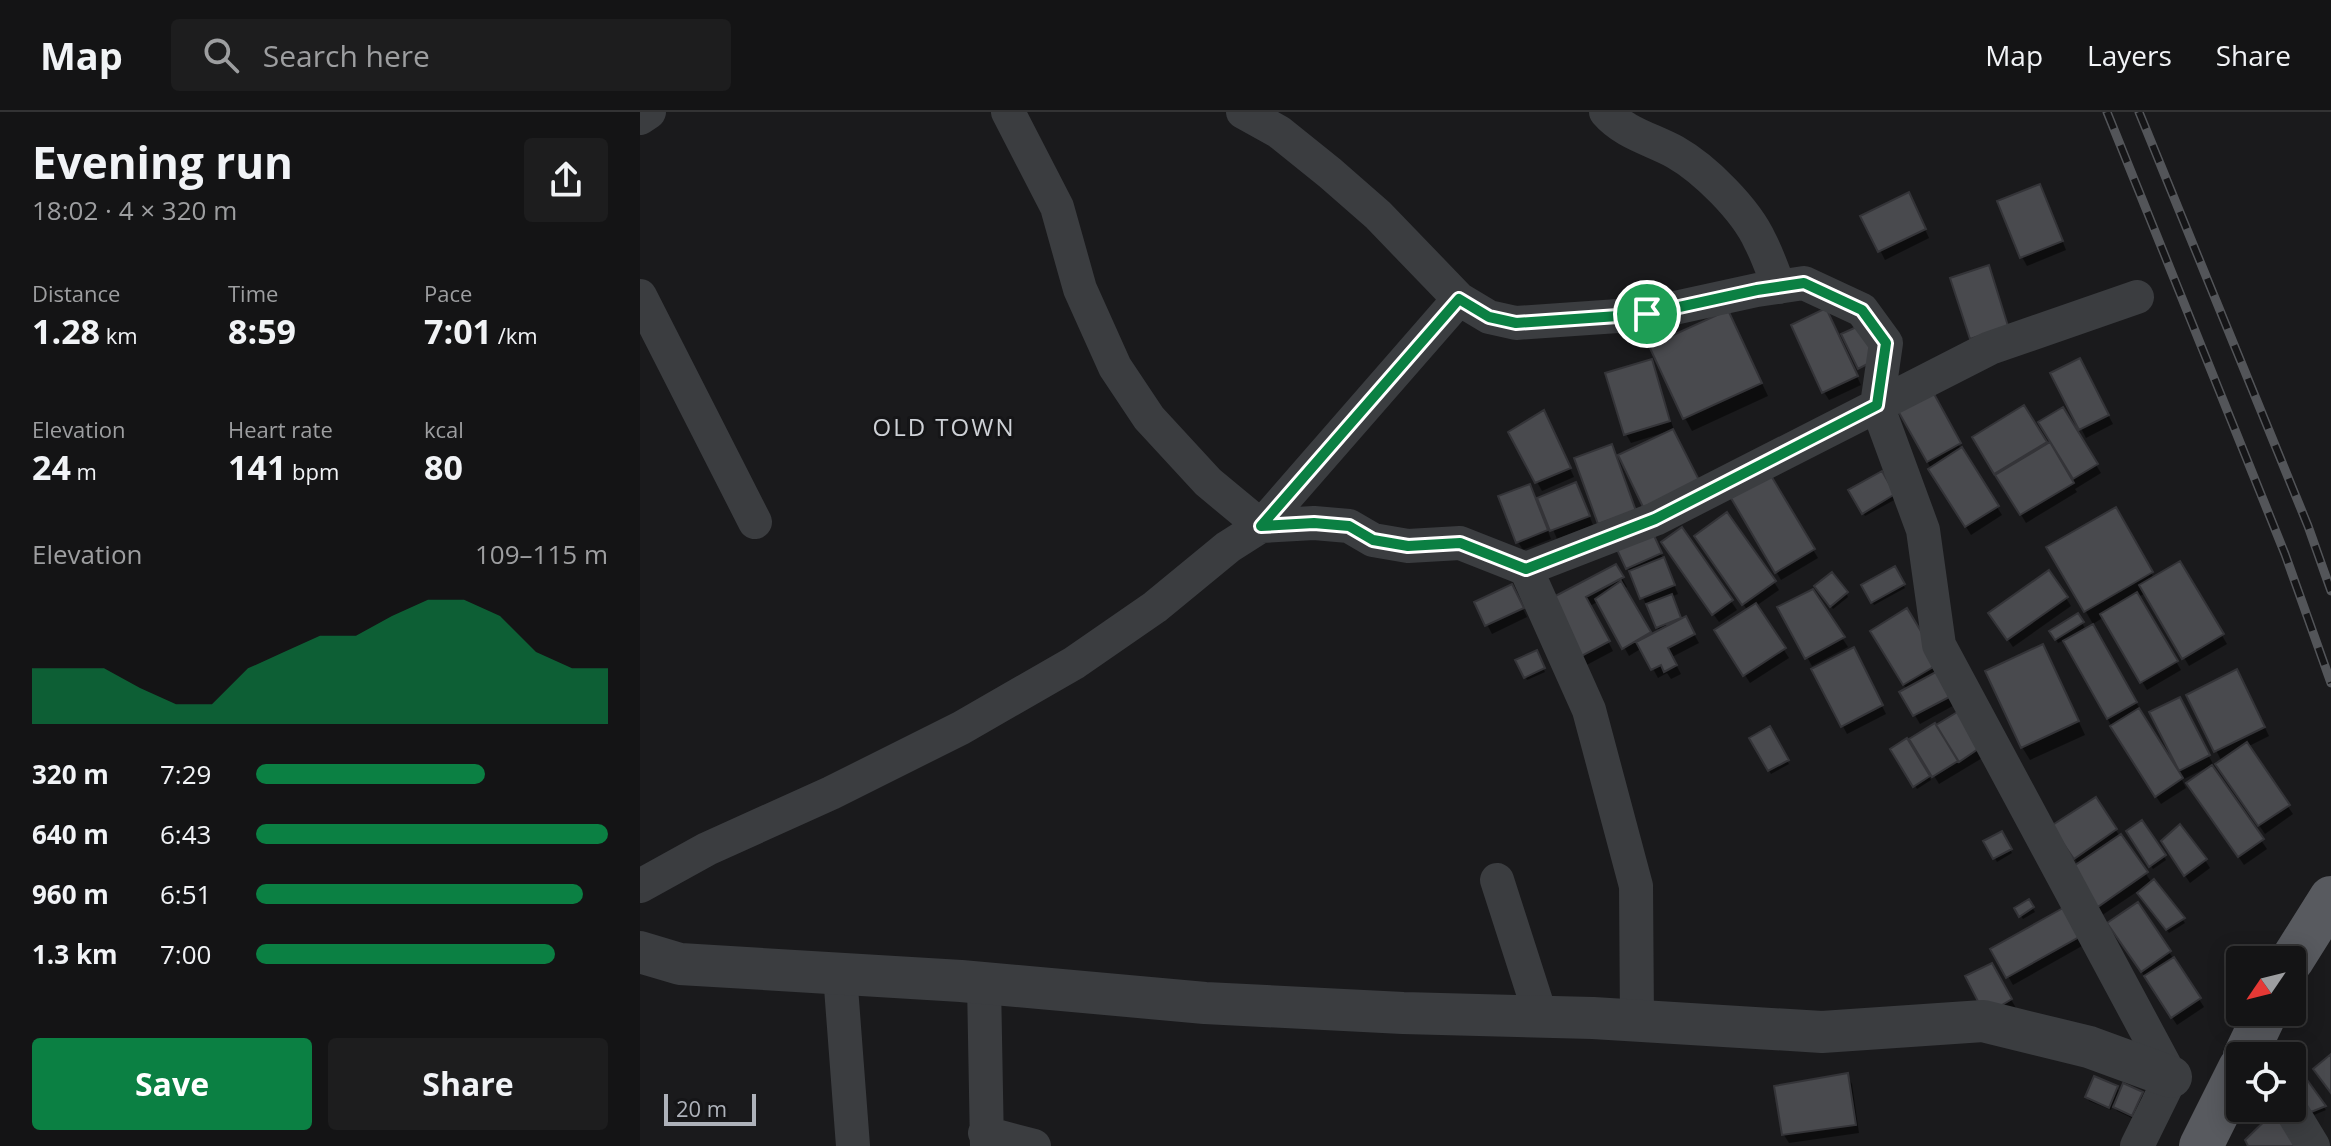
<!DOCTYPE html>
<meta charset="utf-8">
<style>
body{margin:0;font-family:"Open Sans",sans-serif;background:#1d1d1e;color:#f1f3f6;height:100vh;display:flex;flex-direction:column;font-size:30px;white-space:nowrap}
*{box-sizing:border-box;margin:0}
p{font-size:26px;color:#9d9ea0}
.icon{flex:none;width:44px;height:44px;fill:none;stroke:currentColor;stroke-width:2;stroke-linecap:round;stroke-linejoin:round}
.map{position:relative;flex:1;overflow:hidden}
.sheet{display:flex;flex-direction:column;background:#141415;width:640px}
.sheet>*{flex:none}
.needle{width:52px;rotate:235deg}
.tools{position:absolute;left:1586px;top:834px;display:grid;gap:16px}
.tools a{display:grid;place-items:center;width:80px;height:80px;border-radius:8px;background:#141415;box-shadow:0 4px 20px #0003,0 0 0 2px #333334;font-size:40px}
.scale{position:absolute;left:24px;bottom:20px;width:92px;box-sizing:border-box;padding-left:8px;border:4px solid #aeb2ba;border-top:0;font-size:22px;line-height:28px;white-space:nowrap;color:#aeb2ba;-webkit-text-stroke:6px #151517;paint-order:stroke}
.pin{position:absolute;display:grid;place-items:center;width:68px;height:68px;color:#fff;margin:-34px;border:4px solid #fff;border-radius:50%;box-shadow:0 2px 8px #0007}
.round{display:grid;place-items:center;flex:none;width:84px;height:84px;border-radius:8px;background:#1d1d1e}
.head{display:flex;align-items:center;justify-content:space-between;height:136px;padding:0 32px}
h1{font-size:44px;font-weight:700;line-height:60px}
.figures{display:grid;grid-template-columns:repeat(3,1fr);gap:12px;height:136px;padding:8px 32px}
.figures div{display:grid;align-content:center}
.figures b{font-size:34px;font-weight:700}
.figures small{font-size:22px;font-weight:400}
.figures p{font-size:22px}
.chart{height:224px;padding:16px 32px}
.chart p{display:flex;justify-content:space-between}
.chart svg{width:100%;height:144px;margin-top:8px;fill:#0b8043;opacity:.7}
.button{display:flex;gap:16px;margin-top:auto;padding:16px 32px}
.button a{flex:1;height:92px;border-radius:8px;background:#0b8043;color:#fff;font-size:32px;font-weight:700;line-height:92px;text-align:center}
.button a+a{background:#1d1d1e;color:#f1f3f6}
ul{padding:0 32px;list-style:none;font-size:26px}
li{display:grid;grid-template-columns:128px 96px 1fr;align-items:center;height:60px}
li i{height:20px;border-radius:10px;background:#0b8043}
header{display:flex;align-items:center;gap:48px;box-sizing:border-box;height:112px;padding:0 40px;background:#141415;border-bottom:2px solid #333334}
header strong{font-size:38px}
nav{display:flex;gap:44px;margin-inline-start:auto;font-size:28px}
.search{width:560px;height:72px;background:#1d1d1e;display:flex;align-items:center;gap:20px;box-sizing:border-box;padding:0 28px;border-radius:8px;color:#9d9ea0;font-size:30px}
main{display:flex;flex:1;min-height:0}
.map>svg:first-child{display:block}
.shadow{fill:#0007}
.building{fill:#494a4e;stroke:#343438;stroke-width:2}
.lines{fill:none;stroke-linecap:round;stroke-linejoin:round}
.minor{stroke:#3b3d40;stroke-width:34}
.tertiary{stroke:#3b3d40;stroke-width:42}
.primary{stroke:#585a5f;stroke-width:44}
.rail-casing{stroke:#535559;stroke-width:9}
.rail{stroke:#151517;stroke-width:6;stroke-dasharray:18;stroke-linecap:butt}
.route-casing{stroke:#fff;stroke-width:16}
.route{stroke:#0b8043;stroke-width:10}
.labels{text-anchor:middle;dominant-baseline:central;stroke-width:6;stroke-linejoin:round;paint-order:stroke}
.neighbourhood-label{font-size:24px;letter-spacing:2px;fill:#ced1d6;stroke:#151517}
</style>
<header>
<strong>Map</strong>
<div class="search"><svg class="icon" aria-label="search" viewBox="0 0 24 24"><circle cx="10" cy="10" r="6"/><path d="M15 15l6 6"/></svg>Search here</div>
<nav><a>Map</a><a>Layers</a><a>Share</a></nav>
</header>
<main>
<section class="sheet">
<div class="head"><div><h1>Evening run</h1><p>18:02 · 4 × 320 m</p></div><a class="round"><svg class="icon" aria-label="share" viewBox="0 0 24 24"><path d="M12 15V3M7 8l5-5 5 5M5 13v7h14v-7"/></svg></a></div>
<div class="figures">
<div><p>Distance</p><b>1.28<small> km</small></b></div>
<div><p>Time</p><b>8:59</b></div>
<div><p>Pace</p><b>7:01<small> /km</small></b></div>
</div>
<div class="figures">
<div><p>Elevation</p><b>24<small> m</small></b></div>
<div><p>Heart rate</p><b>141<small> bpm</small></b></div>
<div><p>kcal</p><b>80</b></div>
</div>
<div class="chart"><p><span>Elevation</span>109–115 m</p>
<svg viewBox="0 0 160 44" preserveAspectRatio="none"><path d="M0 44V27L10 27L20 27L30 33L40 38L50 38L60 27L70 22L80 17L90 17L100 11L110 6L120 6L130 11L140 22L150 27L160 27V44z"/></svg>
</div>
<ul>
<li><b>320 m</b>7:29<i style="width:65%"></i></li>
<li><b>640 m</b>6:43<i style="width:100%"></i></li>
<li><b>960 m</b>6:51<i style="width:93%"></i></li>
<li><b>1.3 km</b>7:00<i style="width:85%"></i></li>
</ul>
<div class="button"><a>Save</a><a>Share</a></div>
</section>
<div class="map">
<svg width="1691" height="1034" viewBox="0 0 1691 1034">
<rect width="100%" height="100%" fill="#1a1a1c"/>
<path class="shadow" d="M1404 83 1426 138 1387 154 1382 145Z
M1273 91 1289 126 1245 148 1223 105Z
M1190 207 1221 273 1189 288 1184 280Z
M1094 213 1128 284 1052 319 1045 306Z
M1011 249 1034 318 1027 322 1026 320 991 331 986 322Z
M1444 257 1473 312 1446 326 1413 262Z
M1287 273 1323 341 1362 403 1331 423 1296 366 1256 291Z
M1384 296 1407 334 1413 331 1422 298 1461 361 1435 377 1437 380 1386 411 1335 326Z
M908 309 934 365 902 379 870 321Z
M1241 361 1256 387 1225 404 1211 379Z
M1130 365 1178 446 1141 468 1093 386Z
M940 381 953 413 917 427 900 387Z
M894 383 911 427 883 438 878 430Z
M1475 398 1514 466 1540 452 1587 532 1549 554 1506 481 1498 485 1541 558 1507 578 1464 505 1453 512 1409 436Z
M1042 418 1097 498 1079 510 1028 439Z
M1014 426 1038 482 1031 485 1041 509 1050 515 1059 531 1032 545 1041 562 1031 567 1027 561 1018 566 1002 536 989 544 959 489 950 494 973 539 941 556 907 491 976 455 987 475 983 477 1011 524 1020 520 988 456Z
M1061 433 1134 470 1139 478 1116 494 1149 546 1110 571 1077 519 1108 499Z
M1254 457 1265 476 1234 493 1223 474Z
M1179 478 1206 481 1208 485 1193 497Z
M1172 480 1208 535 1172 554 1140 496Z
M876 483 887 505 852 522 836 491Z
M1426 486 1431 494 1373 535 1356 510Z
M1438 504 1446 518 1452 515 1538 662 1541 661 1512 601 1544 596 1573 652 1570 654 1627 737 1604 753 1554 680 1571 656 1570 654 1542 668 1546 676 1521 692 1477 624 1424 528 1418 531 1412 520Z
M1232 520 1298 552 1320 590 1280 612 1262 581 1267 578Z
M896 541 905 560 887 568 878 549Z
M1218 546 1246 602 1207 622 1173 557Z
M1410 548 1445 623 1390 648 1382 635Z
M1602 568 1629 624 1607 635 1653 702 1625 722 1583 661 1582 650 1548 583Z
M1318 601 1344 645 1299 672 1272 627Z
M1129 617 1149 652 1131 662 1112 626Z
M1266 629 1291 668 1277 677 1252 638Z
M1455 688 1512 771 1513 769 1545 811 1529 821 1498 779 1458 806 1438 752 1419 723Z
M1502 711 1526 748 1513 757 1488 720Z
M1361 722 1372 741 1357 750 1346 730Z
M1528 738 1565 748 1570 756 1550 771Z
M1388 789 1395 800 1383 807 1376 797Z
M1422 799 1442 834 1373 873 1353 838Z
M1475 820 1529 840 1564 895 1537 913Z
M1351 853 1376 896 1352 910Z
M1656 957 1686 998 1674 1003 1652 972V960Z
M1207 963 1212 972 1219 1021 1149 1031 1144 1023Z
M1477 976 1481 982 1501 981 1503 985 1494 1007 1477 999 1473 992 1471 998 1449 989 1447 985Z"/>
<path class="building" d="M1400 72 1423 129 1380 146 1357 89Z
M1269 80 1286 117 1238 140 1220 104Z
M1349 153 1368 214 1330 227 1310 166Z
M1186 196 1218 264 1182 281 1151 213Z
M1088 198 1122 271 1043 307 1009 234Z
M1223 212 1239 246 1218 257 1201 222Z
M1440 246 1469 303 1439 318 1410 261Z
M1012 247 1030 309 984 323 965 261Z
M1288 271 1321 331 1287 350 1253 290Z
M1384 293 1407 330 1354 362 1332 325Z
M1423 295 1458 352 1433 367 1398 310Z
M904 298 931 356 895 371 868 320Z
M1033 317 1060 370 1004 397 978 343Z
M1410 330 1434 371 1380 403 1355 363Z
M972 332 996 399 958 412 934 346Z
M1322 335 1359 394 1325 415 1288 357Z
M1242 359 1255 382 1222 402 1208 378Z
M1130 362 1175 437 1135 461 1091 386Z
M936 370 950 404 910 419 897 386Z
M890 372 908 418 876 431 858 384Z
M1476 395 1513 460 1444 500 1406 435Z
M1087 400 1136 469 1102 493 1054 424Z
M1010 415 1022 441 986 457 974 431Z
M1042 415 1093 488 1072 503 1021 430Z
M1024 445 1035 473 1000 487 989 459Z
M1540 449 1584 522 1542 547 1499 473Z
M976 452 984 465 946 485 970 529 934 548 904 490Z
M1255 454 1265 472 1231 491 1221 473Z
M1409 458 1428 485 1367 528 1348 501Z
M1192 460 1208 480 1190 495 1174 474Z
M981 469 1011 520 982 537 955 487Z
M872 472 884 496 845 514 834 490Z
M1173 477 1205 525 1165 547 1137 495Z
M1497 480 1538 549 1500 571 1460 502Z
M1032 482 1041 506 1016 516 1006 492Z
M1116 491 1146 536 1103 564 1074 518Z
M1267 496 1300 551 1263 573 1230 519Z
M1438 501 1444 510 1415 528 1409 519Z
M1046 504 1055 522 1028 536 1037 553 1024 560 1021 553 1011 558 996 530Z
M1453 512 1497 590 1467 607 1423 529Z
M1403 532 1439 609 1381 636 1345 559Z
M1214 535 1243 593 1201 615 1171 557Z
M897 538 905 556 884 566 875 548Z
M1303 556 1317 581 1273 604 1259 580Z
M1597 557 1625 615 1574 640 1546 583Z
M1540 585 1570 643 1539 659 1509 600Z
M1499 596 1543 666 1515 685 1470 614Z
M1319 599 1341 635 1319 650 1296 613Z
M1295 611 1318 649 1292 665 1269 627Z
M1130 614 1149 648 1128 659 1109 626Z
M1267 626 1290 664 1273 675 1250 637Z
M1607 630 1650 693 1618 714 1575 652Z
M1572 653 1624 727 1598 745 1546 671Z
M1456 685 1477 717 1434 747 1411 714Z
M1502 708 1526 743 1509 755 1486 719Z
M1540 712 1567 747 1544 764 1521 729Z
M1362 719 1372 737 1353 747 1343 729Z
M1481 722 1508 760 1452 799 1425 760Z
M1514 767 1545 806 1526 818 1497 781Z
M1389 787 1394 795 1379 805 1374 796Z
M1498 790 1531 839 1501 860 1467 811Z
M1423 796 1439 825 1366 866 1350 837Z
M1534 845 1561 886 1531 906 1504 864Z
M1352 851 1372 887 1345 903 1325 864Z
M1691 942V981L1673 957Z
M1657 954 1686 994 1671 1000 1652 974V958Z
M1208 961 1216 1013 1142 1023 1134 974Z
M1454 964 1478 974 1469 996 1445 985Z
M1483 971 1503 980 1492 1004 1473 995Z
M1634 1000 1659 1034H1608L1605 1028Z"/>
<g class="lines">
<path class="minor" d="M368 0 417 95 440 177 475 255 509 306 568 370 621 414 674 411 709 414 733 428 768 434 820 431 886 457 1015 407 1350 236 1497 185
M603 0 639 20 690 61 738 103 819 187 849 205 876 211 1007 202 1117 178 1164 171 1222 198 1246 231 1237 293 1283 418 1299 533 1531 965 1497 1034
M966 0C984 21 1011 27 1035 40 1065 57 1106 98 1120 129 1128 144 1133 160 1139 175
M0 6 9 0
M0 184 115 410
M886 457 949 598 996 774 997 909
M857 768 901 905
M0 774 67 737 191 681 321 616 434 551 515 495 588 435 621 414 819 187
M200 862 213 1034
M344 871 347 1034
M1650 996 1673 1034
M345 1021 394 1034"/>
<path class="tertiary" d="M0 840 40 852 321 869 565 891 763 901 953 906 1182 920 1343 909 1449 935 1531 965"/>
<path class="primary" d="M1652 848 1691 786
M1605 944 1626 900
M1561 1034 1600 956"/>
<g class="rail-casing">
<path id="rail" d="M1467 0 1645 442 1691 571
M1499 0 1668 414 1691 479"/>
</g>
<use href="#rail" class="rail"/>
</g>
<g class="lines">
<g class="route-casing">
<path id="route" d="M1164 171 1222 198 1246 231 1237 293 1015 407 886 457 820 431 768 434 733 428 709 414 674 411 621 414 819 187 849 205 876 211 1007 202 1117 178Z"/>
</g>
<use href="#route" class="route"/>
</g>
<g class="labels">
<g class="neighbourhood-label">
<text x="304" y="314">OLD TOWN</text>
</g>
</g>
</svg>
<div class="tools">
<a><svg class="needle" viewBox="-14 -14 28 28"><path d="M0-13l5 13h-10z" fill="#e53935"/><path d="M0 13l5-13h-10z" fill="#9d9ea0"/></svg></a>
<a><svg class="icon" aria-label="locate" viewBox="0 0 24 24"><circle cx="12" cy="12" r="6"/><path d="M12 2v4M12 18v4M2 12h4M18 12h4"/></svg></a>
</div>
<div class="scale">20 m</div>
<div class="pin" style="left:1007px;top:202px;background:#1e9e55"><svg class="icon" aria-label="arrive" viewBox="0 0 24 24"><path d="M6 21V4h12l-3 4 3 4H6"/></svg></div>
</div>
</main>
